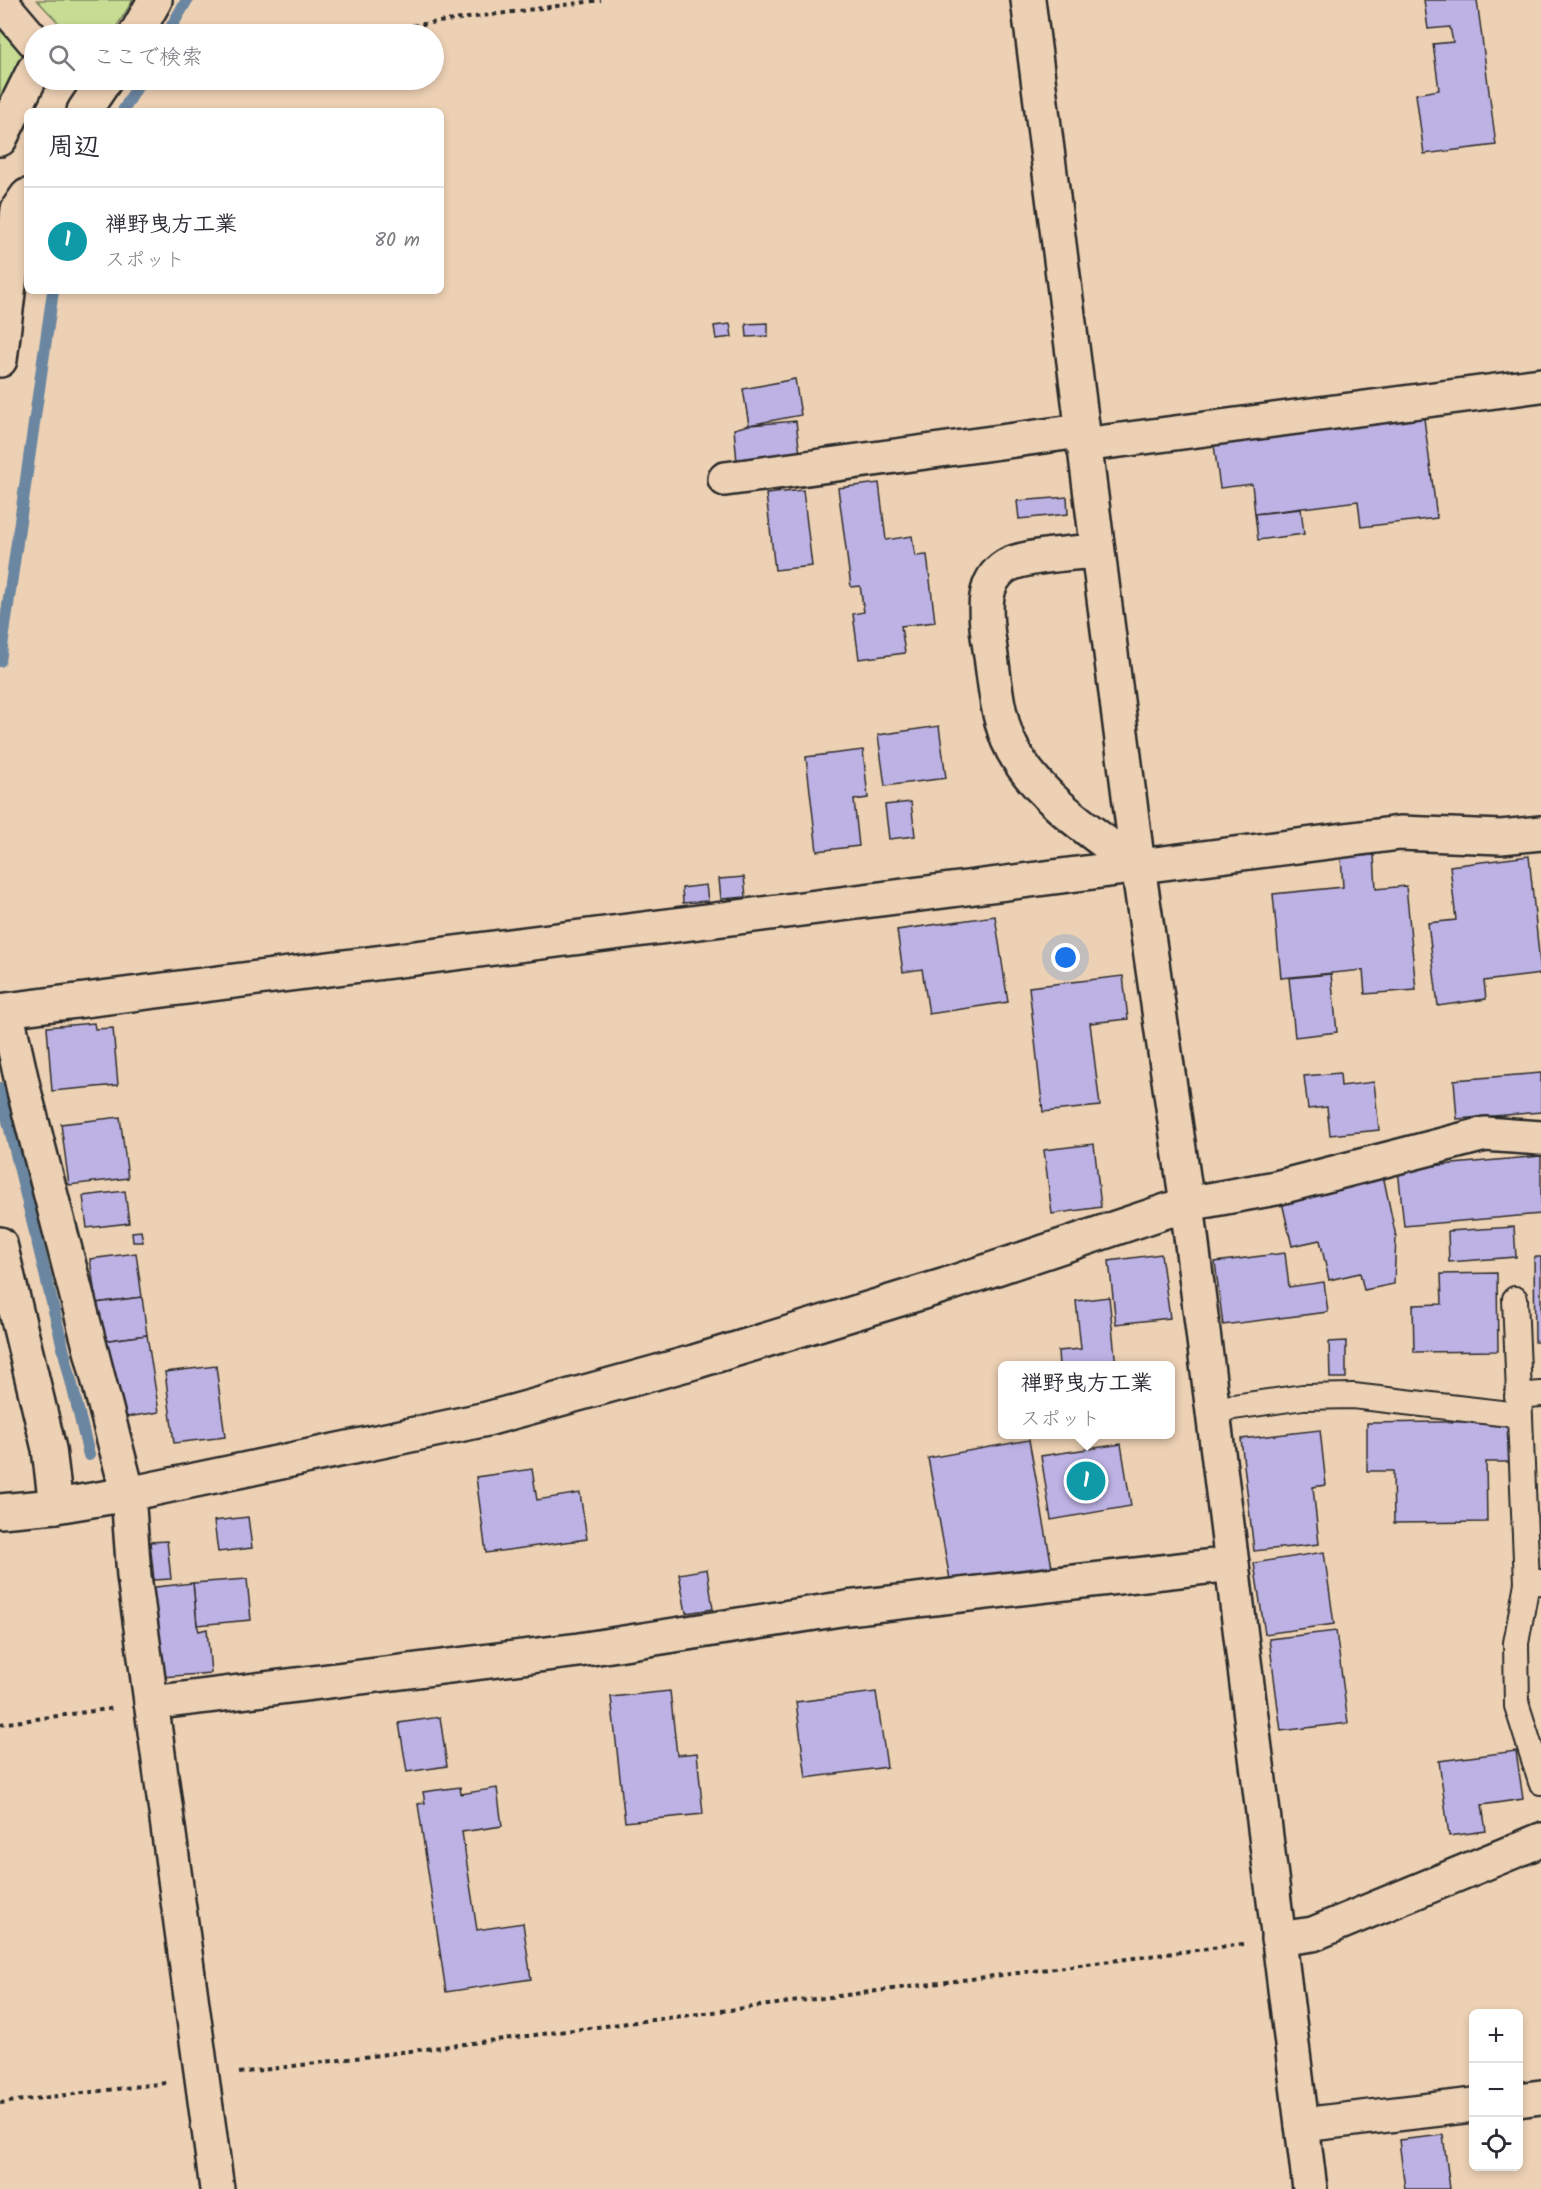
<!DOCTYPE html>
<html lang="ja">
<head>
<meta charset="utf-8">
<style>
	:root { --surface:#fff; --page:#f2f2f3; --text:#2b2b33; --muted:#7c7c81; --line:#e1e1e2; --accent:#b45309 }
	body { margin:0; font-family:Kalam,"Klee One",sans-serif; background:var(--page); color:var(--text) }
	.controls { position:absolute; right:18px; bottom:18px; display:grid; overflow:hidden; border-radius:9px; box-shadow:0 3px 9px #0003 }
	.controls button { width:54px; height:54px; display:grid; place-items:center; padding:0; border:0; border-bottom:2px solid var(--line); background:var(--surface); color:var(--text); font:30px sans-serif }
	.you { position:absolute; left:1066px; top:958px; width:21px; height:21px; margin:-15px; border:4px solid #fff; border-radius:50%; background:#1a73e8; box-shadow:0 0 0 9px #1a73e833 }
	.badge { display:grid; place-items:center; width:39px; height:39px; border-radius:50%; background:var(--accent); color:#fff; font-size:20px; font-weight:700 }
	.pin { position:absolute; translate:-50% -50%; border:3px solid #fff; box-shadow:0 2px 6px #0006 }
	.popup { position:absolute; left:998px; top:1361px; width:177px; height:78px; box-sizing:border-box; display:grid; place-content:center; border-radius:9px; background:var(--surface); filter:drop-shadow(0 2px 4px #0005); font-size:20px; white-space:nowrap; color:var(--muted) }
	.popup b { font-size:22px; color:var(--text) }
	.popup::after { content:''; position:absolute; left:50%; top:100%; margin-left:-12px; border:12px solid transparent; border-top-color:var(--surface) }
	.list { margin:0; padding:0; list-style:none }
	h2 { display:flex; justify-content:space-between; align-items:center; height:78px; margin:0; padding:0 24px; font-size:26px }
	h2 small { font-size:20px; font-weight:400; color:var(--muted) }
	.list li { display:grid; grid-template-columns:39px 1fr auto; gap:18px; align-items:center; box-sizing:border-box; height:108px; padding:0 24px; border-top:2px solid var(--line) }
	.list b { display:block; font-size:22px; white-space:nowrap }
	.list p { margin:0; font-size:20px; white-space:nowrap; color:var(--muted) }
	.list em { font-size:20px; font-style:normal; color:var(--muted) }
	.icon { flex:none; width:33px; height:33px; fill:none; stroke:currentColor; stroke-width:2; stroke-linecap:round; stroke-linejoin:round }
	.map { position:relative; flex:none; width:1541px; height:2189px; overflow:hidden }
	.search { position:absolute; background:var(--surface); box-shadow:0 3px 9px #0003; left:24px; top:24px; width:420px; height:66px; display:flex; align-items:center; gap:15px; box-sizing:border-box; padding:0 21px; border-radius:33px; color:var(--muted); font-size:22px }
	.panel { position:absolute; background:var(--surface); box-shadow:0 3px 9px #0003; left:24px; top:108px; width:420px; height:186px; border-radius:9px }
	.map>svg:first-child { display:block }
	.green { fill:#c6dd93; stroke:#78845f; stroke-width:1.5 }
	.lines { fill:none; stroke-linecap:round; stroke-linejoin:round }
	.stream { stroke:#6a86a0; stroke-width:12 }
	.building { fill:#bdb2e4; stroke:#2b2b2b; stroke-width:1.5 }
	.lane-casing { stroke:#2b2b2b; stroke-width:28 }
	.street-casing { stroke:#2b2b2b; stroke-width:38 }
	.path { stroke:#2b2b2b; stroke-width:4; stroke-dasharray:4.5 4.5; stroke-linecap:butt }
	.lane { stroke:#edd1b4; stroke-width:24 }
	.street { stroke:#edd1b4; stroke-width:33 }
</style>
</head>
<body>
<div class="map">
<svg width="1541" height="2189" viewBox="0 0 1541 2189">
	<rect width="100%" height="100%" fill="#edd1b4"/>
	<filter id="ink" filterUnits="userSpaceOnUse"><feTurbulence type="fractalNoise" baseFrequency=".0167" numOctaves="2"/><feDisplacementMap in="SourceGraphic" scale="12" xChannelSelector="R" yChannelSelector="G"/><feConvolveMatrix kernelMatrix="1 2 1 2 8 2 1 2 1" color-interpolation-filters="sRGB"/></filter>
	<g filter="url(#ink)">
		<!-- green -->
		<g class="green">
			<path d="M37,0h96l-21,34h-43z"/>
			<path d="M0,25l26,34 -26,40z"/>
		</g>
		<g class="lines">
			<!-- stream -->
			<g class="stream">
				<path d="M167,34l20,-34"/>
				<path d="M123,111l18,-31"/>
				<path d="M0,661l53,-370"/>
				<path d="M0,1088l89,367"/>
			</g>
		</g>
		<!-- building -->
		<g class="building">
			<path d="M1424,0h53l19,145 -72,9 -8,-60 23,-4 -6,-46 20,-2 -3,-15 -22,2z"/>
			<path d="M768,323v13l-21,1 -1,-13z"/>
			<path d="M730,324l2,13 -16,2 -2,-13z"/>
			<path d="M795,379l6,36 -52,10 -6,-36z"/>
			<path d="M1423,411l14,107 -76,9 -3,-26 -103,13 -3,-30 -32,4 -7,-50z"/>
			<path d="M796,421l4,34 -63,7 -3,-33 15,-4z"/>
			<path d="M879,483l7,57 26,-4 3,20 12,-1 8,67 -34,4 4,27 -46,6 -6,-45 11,-2 -4,-26 -9,1 -13,-99z"/>
			<path d="M803,490l9,76 -37,4 -9,-76z"/>
			<path d="M1067,497l1,17 -49,5 -2,-18z"/>
			<path d="M1301,509l3,25 -46,6 -3,-26z"/>
			<path d="M939,726l7,52 -61,8 -7,-51z"/>
			<path d="M863,750l5,48 -14,2 5,46 -42,5 -11,-94z"/>
			<path d="M911,802l4,34 -26,3 -4,-34z"/>
			<path d="M1374,855l2,34 30,-3 10,104 -51,4 -2,-24 -82,8 -8,-84 70,-7 -2,-30z"/>
			<path d="M1529,856l12,118 -57,7 2,18 -48,7 -10,-83 28,-3 -6,-54z"/>
			<path d="M744,877l2,20 -25,2 -2,-20z"/>
			<path d="M706,885l2,16 -25,2 -1,-15z"/>
			<path d="M995,916l13,86 -79,12 -7,-45 -19,3 -6,-42z"/>
			<path d="M1331,974l6,58 -42,5 -6,-59z"/>
			<path d="M1123,976l5,43 -38,4 10,83 -57,6 -14,-125z"/>
			<path d="M94,1023l1,6 18,-1 5,57 -66,6 -5,-64z"/>
			<path d="M1340,1073l1,13 33,-4 5,48 -49,5 -3,-28 -19,2 -4,-33z"/>
			<path d="M1541,1073v39l-84,7 -3,-39z"/>
			<path d="M120,1117l8,61 -59,7 -8,-61z"/>
			<path d="M1094,1144l7,63 -49,7 -8,-64z"/>
			<path d="M1541,1156v58l-137,12 -6,-57z"/>
			<path d="M1383,1175l13,62 -2,47 -30,6 -4,-17 -31,7 -9,-40 -28,6 -11,-48z"/>
			<path d="M125,1191l4,32 -42,5 -4,-32z"/>
			<path d="M1514,1227l2,30 -67,5 -1,-31z"/>
			<path d="M141,1231l2,11h-10l-1,-10z"/>
			<path d="M136,1253l6,44 -46,6 -6,-44z"/>
			<path d="M1285,1253l4,34 35,-5 4,30 -105,13 -8,-63z"/>
			<path d="M1161,1254l9,64 -54,6 -7,-63z"/>
			<path d="M1534,1257h7v85h-6z"/>
			<path d="M1497,1273l1,78 -84,1 -1,-47 29,-1 -1,-30z"/>
			<path d="M142,1297l5,38 -45,6 -6,-38z"/>
			<path d="M1109,1297l7,69h-57l-1,-15 23,-2 -5,-48z"/>
			<path d="M147,1335l12,77 -45,7 -12,-78z"/>
			<path d="M1346,1341v37h-16l-1,-36z"/>
			<path d="M216,1366l9,71 -51,6 -9,-71z"/>
			<path d="M1510,1421v41h-24l1,60 -93,1 -1,-52h-26v-48z"/>
			<path d="M1320,1430l6,55 -13,2 6,57 -65,7 -13,-112z"/>
			<path d="M1029,1440l23,127 -101,18 -23,-127z"/>
			<path d="M1121,1444l10,62 -80,14 -10,-64z"/>
			<path d="M532,1469l5,31 43,-7 7,46 -101,14 -10,-76z"/>
			<path d="M248,1517l4,31 -34,4 -4,-31z"/>
			<path d="M167,1541l4,38 -17,1 -4,-38z"/>
			<path d="M1324,1552l10,72 -69,10 -11,-71z"/>
			<path d="M707,1569l6,40 -27,4 -7,-39z"/>
			<path d="M247,1579l4,41 -54,5 -4,-42z"/>
			<path d="M193,1583l4,42 2,6 8,-2 4,44 -49,4 -16,-89z"/>
			<path d="M1336,1631l12,92 -67,8 -12,-92z"/>
			<path d="M670,1691l7,64 20,-2 6,61 -78,8 -14,-125z"/>
			<path d="M876,1692l11,75 -81,11 -10,-76z"/>
			<path d="M440,1717l7,49 -40,6 -8,-49z"/>
			<path d="M1516,1751l7,48 -41,6 4,26 -37,5 -10,-75z"/>
			<path d="M460,1787l1,7 36,-6 5,38 -40,6 15,98 46,-7 8,56 -85,13 -28,-188 7,-1 -2,-11z"/>
			<path d="M1443,2135l7,54h-45l-6,-49z"/>
		</g>
		<g class="lines">
			<defs>
				<g id="lane">
					<path d="M1515,1299l12,284"/>
					<path d="M1517,1396l24,-2"/>
					<path d="M1213,1410l90,-13 50,-1 165,19"/>
					<path d="M1541,1582l-14,1 -11,60 1,63 24,76"/>
				</g>
				<g id="street">
					<path d="M1028,0l110,866 49,338 123,985"/>
					<path d="M5,7l29,34"/>
					<path d="M136,34l19,-34"/>
					<path d="M84,111l21,-31"/>
					<path d="M0,139l34,-69"/>
					<path d="M0,360l18,-151 9,-13"/>
					<path d="M1083,445l458,-60"/>
					<path d="M725,479l356,-48"/>
					<path d="M1096,551c-20,2 -74,5 -90,15 -24,15 -21,45 -18,70 6,34 7,72 20,104 22,52 85,94 130,126"/>
					<path d="M0,1244l49,205 7,57"/>
					<path d="M0,1511l56,-5 72,-12 359,-75 207,-57 252,-77 241,-81 89,-16 209,-54 56,4"/>
					<path d="M151,1703l428,-53 268,-42 385,-44"/>
					<path d="M1278,1939l35,-5 228,-94"/>
					<path d="M1518,2100l23,-3"/>
					<path d="M1302,2125l172,-20"/>
					<path d="M217,2189l-83,-613 -6,-82 -104,-403 -18,-81 1394,-177 101,4 40,-4"/>
				</g>
			</defs>
			<!-- lane casing -->
			<use href="#lane" class="lane-casing"/>
			<!-- street casing -->
			<use href="#street" class="street-casing"/>
			<!-- path -->
			<g class="path">
				<path d="M350,34l251,-34"/>
				<path d="M0,1724l115,-16"/>
				<path d="M239,2073l1004,-129"/>
				<path d="M0,2103l166,-20"/>
			</g>
			<!-- lane -->
			<use href="#lane" class="lane"/>
			<!-- street -->
			<use href="#street" class="street"/>
		</g>
	</g>
</svg>
<div class="controls">
<button>+</button>
<button>−</button>
<button><svg class="icon" aria-label="locate" viewBox="0 0 24 24"><circle cx="12" cy="12" r="6"/><path d="M12 2v4M12 18v4M2 12h4M18 12h4"/></svg></button>
</div>
<div class="you"></div>
<div class="pin badge" style="left:1086px;top:1481px;background:#0f9aa8">1</div>
<div class="popup"><b>禅野曳方工業</b>スポット</div>
<div class="search"><svg class="icon" aria-label="search" viewBox="0 0 24 24"><circle cx="10" cy="10" r="6"/><path d="M15 15l6 6"/></svg>ここで検索</div>
<section class="panel">
<h2>周辺<small></small></h2>
<ul class="list">
<li><span class="badge" style="background:#0f9aa8">1</span><div><b>禅野曳方工業</b><p>スポット</p></div><em>80 m</em></li>
</ul>
</section>
</div>
</body>
</html>
